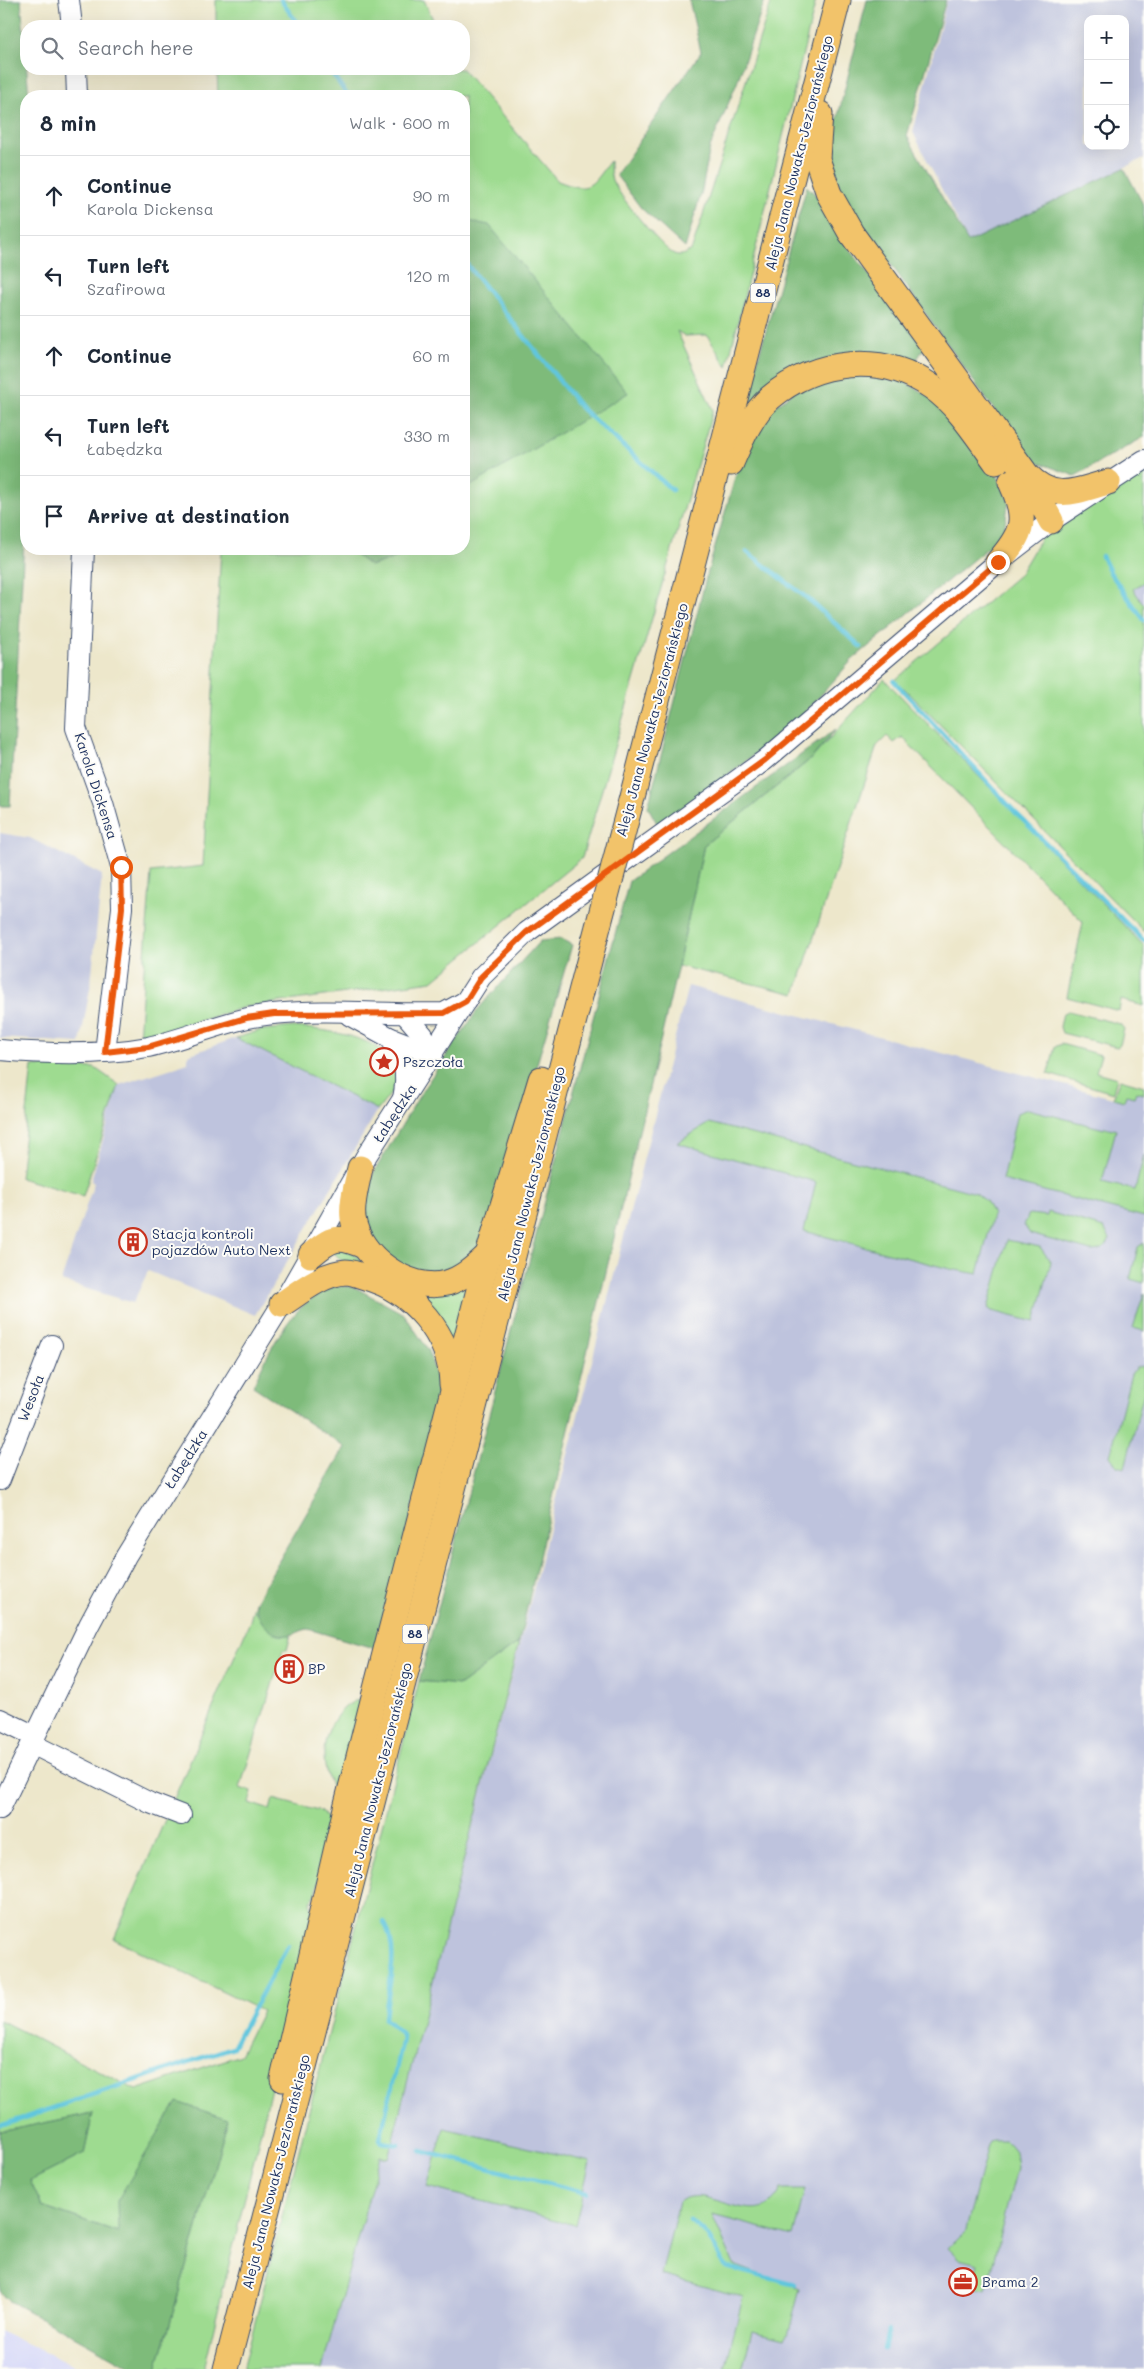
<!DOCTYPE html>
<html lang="en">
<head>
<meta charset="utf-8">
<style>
	:root { --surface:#fff; --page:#f2f2f3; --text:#1f2937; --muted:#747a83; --line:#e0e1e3 }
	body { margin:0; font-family:Mali,sans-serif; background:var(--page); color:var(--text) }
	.controls { position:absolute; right:15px; top:15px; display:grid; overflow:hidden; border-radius:10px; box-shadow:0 5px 20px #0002 }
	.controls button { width:45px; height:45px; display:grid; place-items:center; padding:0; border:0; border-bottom:1px solid var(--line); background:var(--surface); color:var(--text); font:25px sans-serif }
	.stop { position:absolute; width:15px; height:15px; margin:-11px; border:4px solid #ea580c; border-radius:50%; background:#fff }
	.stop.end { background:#ea580c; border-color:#fff; box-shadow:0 1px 5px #0008 }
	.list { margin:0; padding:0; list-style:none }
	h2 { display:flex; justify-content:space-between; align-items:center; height:65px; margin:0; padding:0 20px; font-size:21px }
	h2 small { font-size:16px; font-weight:400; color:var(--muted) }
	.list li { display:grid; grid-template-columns:32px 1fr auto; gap:15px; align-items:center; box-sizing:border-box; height:80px; padding:0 20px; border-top:1px solid var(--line) }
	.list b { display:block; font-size:19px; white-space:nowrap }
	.list p { margin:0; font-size:16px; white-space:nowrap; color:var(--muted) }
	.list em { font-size:16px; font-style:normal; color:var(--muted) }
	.icon { flex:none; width:28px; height:28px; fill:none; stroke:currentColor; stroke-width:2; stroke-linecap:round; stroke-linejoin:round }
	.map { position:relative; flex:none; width:1144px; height:2369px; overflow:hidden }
	.search { position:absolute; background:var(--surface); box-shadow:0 5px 20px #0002; left:20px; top:20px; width:450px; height:55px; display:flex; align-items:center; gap:12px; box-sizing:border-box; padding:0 18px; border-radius:20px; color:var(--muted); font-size:19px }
	.panel { position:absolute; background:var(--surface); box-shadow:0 5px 20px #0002; left:20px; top:90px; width:450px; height:465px; border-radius:20px }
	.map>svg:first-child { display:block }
	.built { fill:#d6d8f8 }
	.industrial { fill:#bec3dd; fill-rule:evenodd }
	.green { fill:#9edb90; stroke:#5c8577 }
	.forest { fill:#7ebb7a; stroke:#4c756c }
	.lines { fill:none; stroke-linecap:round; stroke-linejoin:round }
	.stream { stroke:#60c6de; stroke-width:4.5 }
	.minor-casing { stroke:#3a4b6e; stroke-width:22 }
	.major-casing { stroke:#3a4b6e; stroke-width:27 }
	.minor { stroke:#fff; stroke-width:20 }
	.major { stroke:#f2c36a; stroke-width:25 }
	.major-bridge-casing { stroke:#3a4b6e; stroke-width:27; stroke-linecap:butt }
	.major-bridge { stroke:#f2c36a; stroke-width:25 }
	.route { stroke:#ea580c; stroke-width:6 }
	.labels { text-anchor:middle; stroke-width:4; stroke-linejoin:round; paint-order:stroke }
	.shield { fill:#fdfcf7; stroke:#5f6c8c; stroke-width:1 }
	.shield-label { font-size:12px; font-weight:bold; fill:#1b2f5e }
	.street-label { font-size:14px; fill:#1b2f5e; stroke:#fdfcf7 }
	.poi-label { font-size:14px; fill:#1b2f5e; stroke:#fdfcf7; text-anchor:start }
</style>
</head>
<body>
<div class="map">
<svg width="1144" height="2369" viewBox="0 0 1144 2369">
	<rect width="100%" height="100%" fill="#fdfcf7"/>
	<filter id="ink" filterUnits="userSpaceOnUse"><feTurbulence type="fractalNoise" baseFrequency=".02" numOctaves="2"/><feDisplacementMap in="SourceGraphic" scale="10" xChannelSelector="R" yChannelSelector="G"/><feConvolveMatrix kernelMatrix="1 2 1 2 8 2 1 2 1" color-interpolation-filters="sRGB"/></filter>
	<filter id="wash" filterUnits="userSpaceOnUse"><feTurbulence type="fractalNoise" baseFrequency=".0096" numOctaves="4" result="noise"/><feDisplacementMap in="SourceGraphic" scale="20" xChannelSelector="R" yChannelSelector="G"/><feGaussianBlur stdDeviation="1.12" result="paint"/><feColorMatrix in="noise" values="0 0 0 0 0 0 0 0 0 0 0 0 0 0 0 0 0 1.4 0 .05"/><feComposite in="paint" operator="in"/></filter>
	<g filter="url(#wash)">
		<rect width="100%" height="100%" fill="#ede7cb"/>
		<!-- built -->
		<path class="built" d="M0,2331l80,38h-80z"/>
		<!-- industrial -->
		<g class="industrial">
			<path d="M947,0h197v158l-176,84 -55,-110zM1088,19h37v127h-37z"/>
			<path d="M1144,582v23l-11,-16z"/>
			<path d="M0,833l30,5 72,37 -11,108 -11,60 -80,-5z"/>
			<path d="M688,986l436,115 2,-6 10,-3 8,2v1275h-822l58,-213 8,1z"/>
			<path d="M236,1038l142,72 -123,205 -107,-44 -15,32 -72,-22 33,-98 -3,-2 28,-96 69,-22v-8z"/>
		</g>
		<!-- green -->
		<g class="green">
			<path d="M216,0h208l12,26h-220z"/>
			<path d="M772,0h44l-89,367 -20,-32 -22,1 -8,-5 36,79 -131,448 -150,123 -187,26 -106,32 12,-167 52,-6 18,-317h243v-453h-246l-1,-27h245l96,112c33,13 32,5 52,-20 0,7 0,13 2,19 5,13 50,69 62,74 7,3 13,-1 18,-5z"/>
			<path d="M1144,460v122l-11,7 11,16v327l-240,-244h-4l-6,-7 125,-106 32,-54z"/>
			<path d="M884,679l260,267v60l-23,-6 -2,11 -52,-14 16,-75 -181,-185 -8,6 -7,-7 -10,10 -82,248 -117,-28 26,-121 108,-87z"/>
			<path d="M1068,1011l52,13 4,5 -4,16 -3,2 -55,-14 -2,-6 3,-14z"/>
			<path d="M293,1027c29,2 105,11 104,50 0,12 -12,23 -19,33l-142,-72 26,-8z"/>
			<path d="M1061,1044l40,11 -5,17 21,6 -4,15 -65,-19 7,-27z"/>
			<path d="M32,1066l63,2 24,17 -36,111 -63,-18z"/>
			<path d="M1120,1079l24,7v8l-8,-2 -2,5 -8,-2 -2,6 -11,-3z"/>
			<path d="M1028,1109l76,20 1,-2 11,3 -14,52 33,8 9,-35v62l-142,-37 15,-67z"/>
			<path d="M709,1123l267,70 11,9 6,13 -15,59 -28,-5 -146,-38 12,-49 -139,-39z"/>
			<path d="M1048,1212l56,16 6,11c-4,9 -9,12 -19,12l-61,-17 -6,-9 5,-11 18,2z"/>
			<path d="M1007,1240l33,7 11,15 -16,60 -43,-11 -4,-3z"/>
			<path d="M1144,1243v40l-14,-4 8,-32z"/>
			<path d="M339,1245l36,22 101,10 -21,81 -18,-36 -96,-62 -6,-6 -1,-6z"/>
			<path d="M1144,1293v38l-11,-3z"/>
			<path d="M1142,1366l2,1v25l-19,76 -8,-2 -7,-10 21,-82 5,-6z"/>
			<path d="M255,1602l1,11 22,22 13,-1 -4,16h-4l-43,138 12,4 -3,11 21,7 3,-11 49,13 9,13 -15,69 -6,8 3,10 -109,457h-47l71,-250 -110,113 -76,-26 -12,-25 54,-27 9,-41 -93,19v-112l136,70 104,-35 22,-44 -148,-72 136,-318z"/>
			<path d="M519,1642l-131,516 -8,-2 -58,213h-79l176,-688 41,4z"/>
			<path d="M369,1694l-28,107c-22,-27 -24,-66 2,-92 6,-6 18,-11 26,-15z"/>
			<path d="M444,2128l146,34 -15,63 -148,-38z"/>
			<path d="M992,2140h14l9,11 2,17 -31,122 -14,-3 6,-23 -19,-5 -11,-11 18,-18 22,-85z"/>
			<path d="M781,2189h24l-12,47 -81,-21 22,50 66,24 -12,46 -3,4 -33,-8 -10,38h-17l18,-72 -82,-22 18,-73c3,-2 7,-5 11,-5 28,-5 72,34 91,-8z"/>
		</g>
		<!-- forest -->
		<g class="forest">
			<path d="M0,0h21l8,96h-3v407l-16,303h-10z"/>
			<path d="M689,0h76l-28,83 -27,64 -8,43 -17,58 -44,-40 -25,-33 85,-123z"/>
			<path d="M867,0h79l-39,136 61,106 156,-74 20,38v231l-69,39 -46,-17 -188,-265 -12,-42z"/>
			<path d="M807,186l8,8 22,38 87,116 -13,21 -32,-10 -133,49 -1,-3z"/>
			<path d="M464,220l25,5 139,168 -164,97z"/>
			<path d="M841,374l61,6 33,20 61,73 13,28 -6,34 -151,125 -54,61 -139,106 -11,-20 58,-229 35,-121 23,-42 32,-25z"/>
			<path d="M347,549h70l-12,6 -35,11z"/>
			<path d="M836,729l-24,29 -108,87 -26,121 -159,676 -59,43 -41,-4 210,-800z"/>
			<path d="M561,939l11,6 -86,292 -9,17 -23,12 -24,8 -23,-5 -23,-14 -18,-27 -6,-23 11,-28 53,-89 55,-80 61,-67z"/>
			<path d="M335,1286l19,1 50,27 25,37 9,34 1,23 -62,241 -69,-20c-6,1 -9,3 -14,5 -22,7 -38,-14 -39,-32l90,-155 -92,-61c13,-29 33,-71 61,-89 6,-4 14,-7 21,-11z"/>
			<path d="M177,2102l51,17 -71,250h-23l-126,-69 -8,-9v-159l93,-19 -9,41 -54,27 12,25 76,26 -1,-31z"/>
		</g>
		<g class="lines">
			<!-- stream -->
			<g class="stream">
				<path d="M281,0l18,26"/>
				<path d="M329,69l19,27"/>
				<path d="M464,261l117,147 91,82"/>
				<path d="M747,552l60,46 54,49"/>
				<path d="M1102,556l9,18 33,46"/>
				<path d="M894,681l121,131 129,129"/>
				<path d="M384,1922c17,29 3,66 1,97l16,14 2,6 -23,100 2,3 17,3"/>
				<path d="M0,2126l233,-79 55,-102"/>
				<path d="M421,2151l166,42"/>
				<path d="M689,2220c24,16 22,25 37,47l69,18"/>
				<path d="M884,2349l4,-18"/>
			</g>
		</g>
	</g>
	<g filter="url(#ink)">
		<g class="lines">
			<defs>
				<g id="minor">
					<path d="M69,0l3,26"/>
					<path d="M76,69l1,27"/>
					<path d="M84,549l-8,179 27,75 18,64 1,41 -17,144"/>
					<path d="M405,1014l18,21 10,19"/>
					<path d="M349,1015l40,22 44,17"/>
					<path d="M389,1037c16,20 19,36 14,62"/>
					<path d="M0,1050c48,4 100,6 148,-3 42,-9 82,-29 125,-33 57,-6 115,1 171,-1l22,-12"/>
					<path d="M0,1480l52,-135"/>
					<path d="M0,1719l35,17"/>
					<path d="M32,1744l118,59 31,12"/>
					<path d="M0,1809l89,-184 37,-69 156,-252 83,-146 116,-181 46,-45 238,-172 233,-198 53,-41 93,-61"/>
				</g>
				<g id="major">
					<path d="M820,114l-3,45 12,35 22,39 173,238 27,50"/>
					<path d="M731,463c10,-23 20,-48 39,-65 46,-39 112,-46 162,-11 26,18 45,49 64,75"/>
					<path d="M1027,475c28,28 48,16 81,7"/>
					<path d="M998,562c26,-30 30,-43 13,-80"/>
					<path d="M630,805l208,-805"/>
					<path d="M360,1168c-3,16 -9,34 -7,50 5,39 56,75 94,65 17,-5 29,-17 41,-28"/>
					<path d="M311,1255c21,-18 27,-20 53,-9"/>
					<path d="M282,1304c18,-12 41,-31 64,-32 6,0 13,3 19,5 47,13 86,58 87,107"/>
					<path d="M283,2079l64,-275 31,-123 110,-426 53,-176"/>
					<path d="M226,2369l368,-1427"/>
				</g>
			</defs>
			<!-- minor casing -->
			<use href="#minor" class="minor-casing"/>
			<!-- major casing -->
			<use href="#major" class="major-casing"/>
			<!-- minor -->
			<use href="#minor" class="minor"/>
			<!-- major -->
			<use href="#major" class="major"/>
			<defs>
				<path id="major-bridge" d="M594,942l36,-137"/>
			</defs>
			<!-- major-bridge casing -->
			<use href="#major-bridge" class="major-bridge-casing"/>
			<!-- major-bridge -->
			<use href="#major-bridge" class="major-bridge"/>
		</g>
	</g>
	<g class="lines" filter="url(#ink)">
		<!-- route -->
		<path class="route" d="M121,867l1,41 -17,144 43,-5 98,-29 28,-4 170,-1 22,-12 15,-24 46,-45 238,-172 233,-198"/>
	</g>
	<!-- icons -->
	<defs>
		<symbol id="sight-ring" viewBox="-11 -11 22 22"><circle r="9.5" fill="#fdfcf7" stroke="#c8321e" stroke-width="1.5"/><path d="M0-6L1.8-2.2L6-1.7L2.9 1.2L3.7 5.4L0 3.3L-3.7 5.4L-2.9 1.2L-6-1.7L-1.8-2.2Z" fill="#c8321e"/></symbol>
		<symbol id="building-ring" viewBox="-11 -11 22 22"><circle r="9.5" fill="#fdfcf7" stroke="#c8321e" stroke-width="1.5"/><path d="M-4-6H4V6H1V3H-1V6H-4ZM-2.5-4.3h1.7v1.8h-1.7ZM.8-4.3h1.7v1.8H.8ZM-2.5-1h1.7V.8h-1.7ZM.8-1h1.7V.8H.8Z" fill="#c8321e"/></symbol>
		<symbol id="office-ring" viewBox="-11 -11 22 22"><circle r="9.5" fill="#fdfcf7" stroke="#c8321e" stroke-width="1.5"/><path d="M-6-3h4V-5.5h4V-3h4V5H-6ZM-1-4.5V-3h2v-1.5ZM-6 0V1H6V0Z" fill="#c8321e"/></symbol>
	</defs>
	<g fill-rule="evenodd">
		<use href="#sight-ring" x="368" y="1046" width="32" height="32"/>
		<use href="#building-ring" x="117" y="1226" width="32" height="32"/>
		<use href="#building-ring" x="273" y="1653" width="32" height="32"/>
		<use href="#office-ring" x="947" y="2266" width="32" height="32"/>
	</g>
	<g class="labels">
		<!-- shield labels -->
		<g class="shield">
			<rect x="750.5" y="283.5" width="25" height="19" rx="4"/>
			<rect x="402.5" y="1624.5" width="25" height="19" rx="4"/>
		</g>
		<g class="shield-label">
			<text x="763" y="297">88</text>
			<text x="415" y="1638">88</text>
		</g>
		<!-- street labels -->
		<g class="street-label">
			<text transform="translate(799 153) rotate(-76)" y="5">Aleja Jana Nowaka-Jeziorańskiego</text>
			<text transform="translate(652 720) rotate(-75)" y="5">Aleja Jana Nowaka-Jeziorańskiego</text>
			<text transform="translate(96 786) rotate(72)" y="5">Karola Dickensa</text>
			<text transform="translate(395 1113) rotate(-57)" y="5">Łabędzka</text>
			<text transform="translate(531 1184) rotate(-76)" y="5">Aleja Jana Nowaka-Jeziorańskiego</text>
			<text transform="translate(31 1398) rotate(-69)" y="5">Wesoła</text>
			<text transform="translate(186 1459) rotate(-58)" y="5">Łabędzka</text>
			<text transform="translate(378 1780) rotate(-76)" y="5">Aleja Jana Nowaka-Jeziorańskiego</text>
			<text transform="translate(276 2172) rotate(-76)" y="5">Aleja Jana Nowaka-Jeziorańskiego</text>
		</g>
		<!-- poi labels -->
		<g class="poi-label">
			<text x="403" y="1067">Pszczoła</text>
			<text x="152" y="1239">Stacja kontroli<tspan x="152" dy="16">pojazdów Auto Next</tspan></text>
			<text x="308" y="1674">BP</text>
			<text x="982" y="2287">Brama 2</text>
		</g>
	</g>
</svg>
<div class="controls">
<button>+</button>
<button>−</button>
<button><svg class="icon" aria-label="locate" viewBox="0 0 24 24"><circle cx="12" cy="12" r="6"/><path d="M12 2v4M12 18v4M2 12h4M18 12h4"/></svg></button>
</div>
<div class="stop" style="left:121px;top:867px"></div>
<div class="stop end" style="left:998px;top:562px"></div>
<div class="search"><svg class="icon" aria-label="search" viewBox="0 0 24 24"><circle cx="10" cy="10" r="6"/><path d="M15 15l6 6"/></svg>Search here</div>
<section class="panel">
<h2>8 min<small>Walk · 600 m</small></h2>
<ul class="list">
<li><svg class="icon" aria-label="ahead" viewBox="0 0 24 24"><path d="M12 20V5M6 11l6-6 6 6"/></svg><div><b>Continue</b><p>Karola Dickensa</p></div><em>90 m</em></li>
<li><svg class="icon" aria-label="left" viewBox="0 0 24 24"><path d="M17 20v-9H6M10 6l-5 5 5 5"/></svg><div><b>Turn left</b><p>Szafirowa</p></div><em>120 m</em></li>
<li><svg class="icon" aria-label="ahead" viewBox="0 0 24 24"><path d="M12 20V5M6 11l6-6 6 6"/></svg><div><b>Continue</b></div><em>60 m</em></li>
<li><svg class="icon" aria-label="left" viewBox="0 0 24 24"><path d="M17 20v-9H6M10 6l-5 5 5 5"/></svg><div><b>Turn left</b><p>Łabędzka</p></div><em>330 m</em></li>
<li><svg class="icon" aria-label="arrive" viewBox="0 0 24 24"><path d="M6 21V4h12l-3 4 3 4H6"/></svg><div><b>Arrive at destination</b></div></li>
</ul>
</section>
</div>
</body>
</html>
